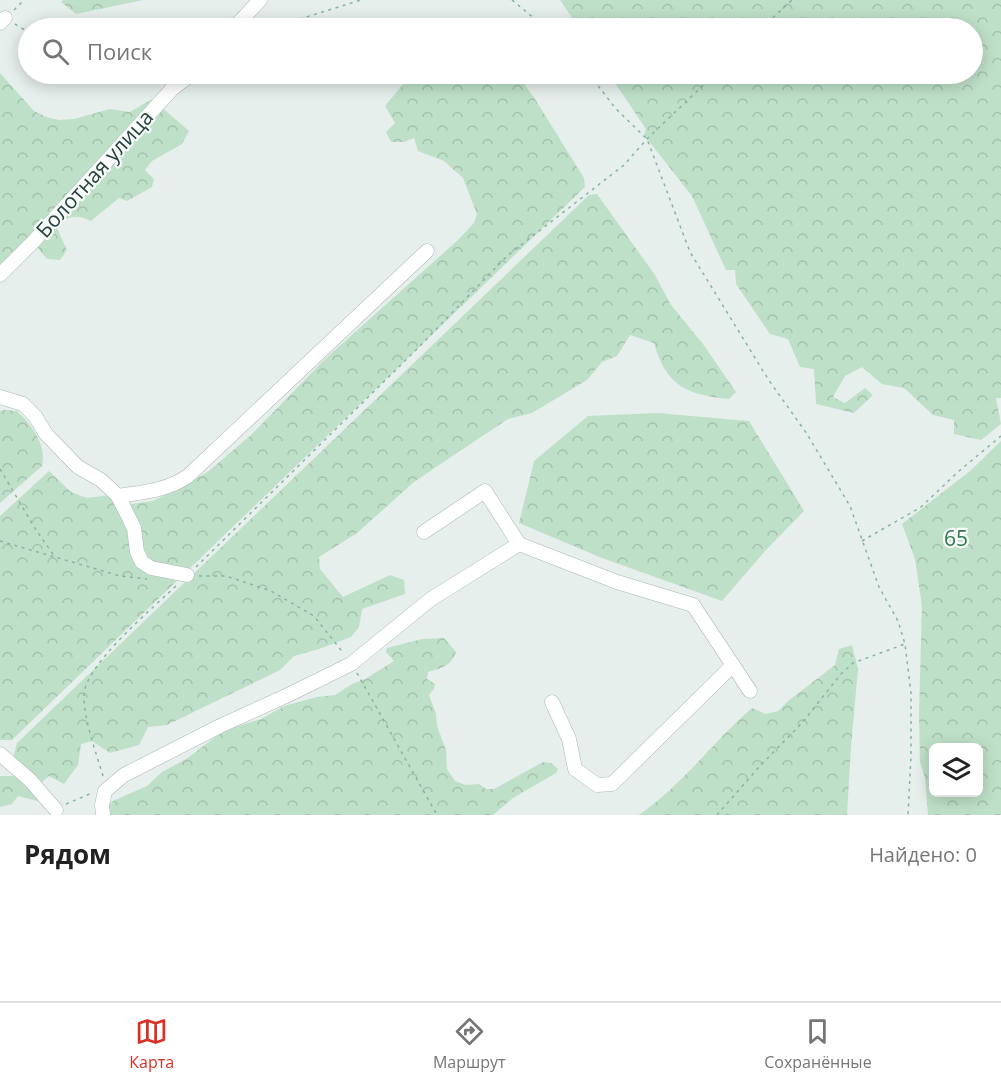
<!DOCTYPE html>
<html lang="ru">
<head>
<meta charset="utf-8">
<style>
	:root { --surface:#fff; --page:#f6f6f6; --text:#222; --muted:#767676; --line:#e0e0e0; --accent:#d93025 }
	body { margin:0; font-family:"Open Sans",sans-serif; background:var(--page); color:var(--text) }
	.controls { position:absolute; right:18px; bottom:18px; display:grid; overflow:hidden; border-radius:9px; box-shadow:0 3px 15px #0003 }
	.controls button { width:54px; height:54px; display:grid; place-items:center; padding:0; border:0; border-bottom:2px solid var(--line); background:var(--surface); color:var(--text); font:30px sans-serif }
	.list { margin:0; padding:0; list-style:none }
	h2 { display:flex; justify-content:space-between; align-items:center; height:78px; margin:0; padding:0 24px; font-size:26px }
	h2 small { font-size:20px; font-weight:400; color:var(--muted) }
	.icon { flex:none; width:33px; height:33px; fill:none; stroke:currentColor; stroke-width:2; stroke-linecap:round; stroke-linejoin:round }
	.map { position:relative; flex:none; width:1001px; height:815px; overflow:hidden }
	.search { position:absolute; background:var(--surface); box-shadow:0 3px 15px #0003; left:18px; right:18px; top:18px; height:66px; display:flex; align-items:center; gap:15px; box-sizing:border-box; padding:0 21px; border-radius:33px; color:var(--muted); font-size:22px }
	.sheet { height:186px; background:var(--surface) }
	nav { display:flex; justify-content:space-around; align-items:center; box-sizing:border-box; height:84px; border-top:2px solid var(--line); background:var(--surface); font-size:16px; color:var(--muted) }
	nav a { display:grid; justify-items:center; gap:3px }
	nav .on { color:var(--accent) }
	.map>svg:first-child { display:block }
	.forest { fill:url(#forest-crowns); fill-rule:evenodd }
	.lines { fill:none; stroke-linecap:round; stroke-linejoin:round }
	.minor-casing { stroke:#a8b8b2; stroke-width:15 }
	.path { stroke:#86b3a5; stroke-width:1.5; stroke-dasharray:3 4.5; stroke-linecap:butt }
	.minor { stroke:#fff; stroke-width:14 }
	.labels { text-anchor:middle; stroke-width:4.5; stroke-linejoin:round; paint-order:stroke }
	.street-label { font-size:21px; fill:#24423a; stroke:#f7fbf9 }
	.park-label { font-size:21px; fill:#2d7a4b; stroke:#f7fbf9 }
</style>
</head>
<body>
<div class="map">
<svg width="1001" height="815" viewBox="0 0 1001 815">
	<defs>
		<pattern id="forest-crowns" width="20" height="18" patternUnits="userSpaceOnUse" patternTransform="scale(1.5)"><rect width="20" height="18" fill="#bfe0c8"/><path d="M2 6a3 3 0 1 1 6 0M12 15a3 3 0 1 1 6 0" fill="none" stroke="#a4c1ad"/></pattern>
	</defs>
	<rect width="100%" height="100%" fill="#e6efeb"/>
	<!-- forest -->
	<g class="forest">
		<path d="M63,0h80l-67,14 -15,-12z"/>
		<path d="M560,0h441v398h-5l5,26 -20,16 -27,-6v-14l-21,-5 -29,-27 -22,-4 -20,-17 -17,9 -12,21 12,6 20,-15 8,7 -19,18 -38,-9 -2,-35 -14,-2 -12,-28 -18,-5 -34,-50 -1,-14h-9l-34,-74 -48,-61 2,-6 -37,-55h363v-46h-393z"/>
		<path d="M0,73l34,38 12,6 13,3 15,-1 36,-10 20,3 22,-13 37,32 -7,13 -30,17 -7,9 9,9 -2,8 -25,14 -8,-3 -28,23c-15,-7 -21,-5 -35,5l11,24 -7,10 -13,-1 -11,-13 -24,6 -12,14z"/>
		<path d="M416,74h101l18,25 49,79 1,9 -573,553h-12v-224l49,-45 22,21 16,6 23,-3 22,9 21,-3 32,-16 24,-14 43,-37 73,-75 133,-119 16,-17 3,-9 -14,-36 -19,-17 -26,-10 -4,-13 -10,4h-13l-5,-10 9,-9 -10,-17 24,-29z"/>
		<path d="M597,194l58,81 16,30 32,39 33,48 -7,7c-42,-4 -63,-13 -75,-56l-24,-8 -13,21 -15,6 -15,18 -55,33 -24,6 -42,28 -52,35 -57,51 -38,24 1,12 23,28 47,-22 14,5 1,14 -43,15 -3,18 -8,10 -32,12 -25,7 -14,14 -113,55 -19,2 -9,18 -29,8 -18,-12 -11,3 -3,21 -14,19 -15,-8 -7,6 -1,20 -23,-6 -6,8 -12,3v-31h16l-2,-21 3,-12 572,-548z"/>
		<path d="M3,410l14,1c15,14 30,35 25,55l-42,37v-92z"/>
		<path d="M657,413l92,8 55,90 -39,40 -43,50 -120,-43 -83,-35 15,-62 54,-45z"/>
		<path d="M1001,441v374h-73l-3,-37 -5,-16 -1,-48 3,-108 -7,-47 -13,-35 68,-53zM934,748h44v44h-44z"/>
		<path d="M444,638l12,14c-5,14 -14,16 -28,20l-1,7 8,5 -1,5 -5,6 7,19 1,12 9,24 1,19 8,12 11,4 13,-1 7,5h8l49,-27 8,1 7,6 -2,4 -43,25 -20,17h-395l3,-5 12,-9 34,-15 15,-14 24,-13 39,-29 36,-11 23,-13 33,-9 18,-2 17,-11 13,-5 29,-18 -8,-9 1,-4 35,-9z"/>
		<path d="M852,645l6,24 -7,78 -4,68h-208c43,-30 73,-72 113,-107l14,6 12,-3 10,-10 47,-36 4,-16z"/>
	</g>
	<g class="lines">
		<defs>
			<g id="minor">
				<path d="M0,23l5,-5"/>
				<path d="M234,28l26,-28"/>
				<path d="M0,275l34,-34 138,-152 20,-15"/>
				<path d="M0,397l23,7 12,12 11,18 32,33 23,13 17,16 16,32 3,24 5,10 9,6 36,7"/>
				<path d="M118,496c25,-4 48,-5 70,-20l239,-225"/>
				<path d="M424,532l61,-41 34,53 98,38 76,23 57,86"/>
				<path d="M552,702l17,37 6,30 22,16 15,-1 121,-119"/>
				<path d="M0,754l30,26 26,30"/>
				<path d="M103,815l-1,-10 3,-14 19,-16 96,-49 66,-30 65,-32 80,-65 88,-55"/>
			</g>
		</defs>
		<!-- minor casing -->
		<use href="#minor" class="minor-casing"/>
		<!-- path -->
		<g class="path">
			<path d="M512,0l34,28"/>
			<path d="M14,10l10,-10"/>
			<path d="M15,24l13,8"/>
			<path d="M271,28l90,-28"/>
			<path d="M762,28l30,-28"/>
			<path d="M589,74l27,35 31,30 43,113 78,127 39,55 43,72 29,81 19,34 7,23 6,49v63l-3,59"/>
			<path d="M0,469l36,61 19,27"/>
			<path d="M0,541l120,35 27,3"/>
			<path d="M862,541l59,-34 38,-36 42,-35"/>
			<path d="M196,567l223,-220 88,-91 117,-91 23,-26 68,-65"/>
			<path d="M199,576h27l45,15 43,25 30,38"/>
			<path d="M357,673l80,142"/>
			<path d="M103,776c-7,-24 -20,-58 -19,-82 2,-30 71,-88 93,-109"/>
			<path d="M66,804l26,-11"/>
			<path d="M717,815l42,-48 43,-44 39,-49 12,-11 52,-19"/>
		</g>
		<!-- minor -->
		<use href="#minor" class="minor"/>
	</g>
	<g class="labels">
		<!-- street labels -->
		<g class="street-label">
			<text transform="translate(95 174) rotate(-48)" y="7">Болотная улица</text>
		</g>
		<!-- park labels -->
		<g class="park-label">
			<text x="956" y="546">65</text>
		</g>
	</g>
</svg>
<div class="controls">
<button><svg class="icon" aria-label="layers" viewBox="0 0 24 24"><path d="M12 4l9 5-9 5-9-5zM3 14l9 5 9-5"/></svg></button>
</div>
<div class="search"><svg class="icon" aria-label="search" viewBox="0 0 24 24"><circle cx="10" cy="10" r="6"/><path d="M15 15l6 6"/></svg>Поиск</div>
</div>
<section class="sheet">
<h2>Рядом<small>Найдено: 0</small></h2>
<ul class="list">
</ul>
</section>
<nav>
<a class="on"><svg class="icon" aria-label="map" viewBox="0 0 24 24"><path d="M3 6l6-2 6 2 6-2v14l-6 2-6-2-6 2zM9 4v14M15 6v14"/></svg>Карта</a>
<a><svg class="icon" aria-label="directions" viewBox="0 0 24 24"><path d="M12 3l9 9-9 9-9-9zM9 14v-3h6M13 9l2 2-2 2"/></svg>Маршрут</a>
<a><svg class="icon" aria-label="saved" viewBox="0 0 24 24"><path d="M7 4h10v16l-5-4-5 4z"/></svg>Сохранённые</a>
</nav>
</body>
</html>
